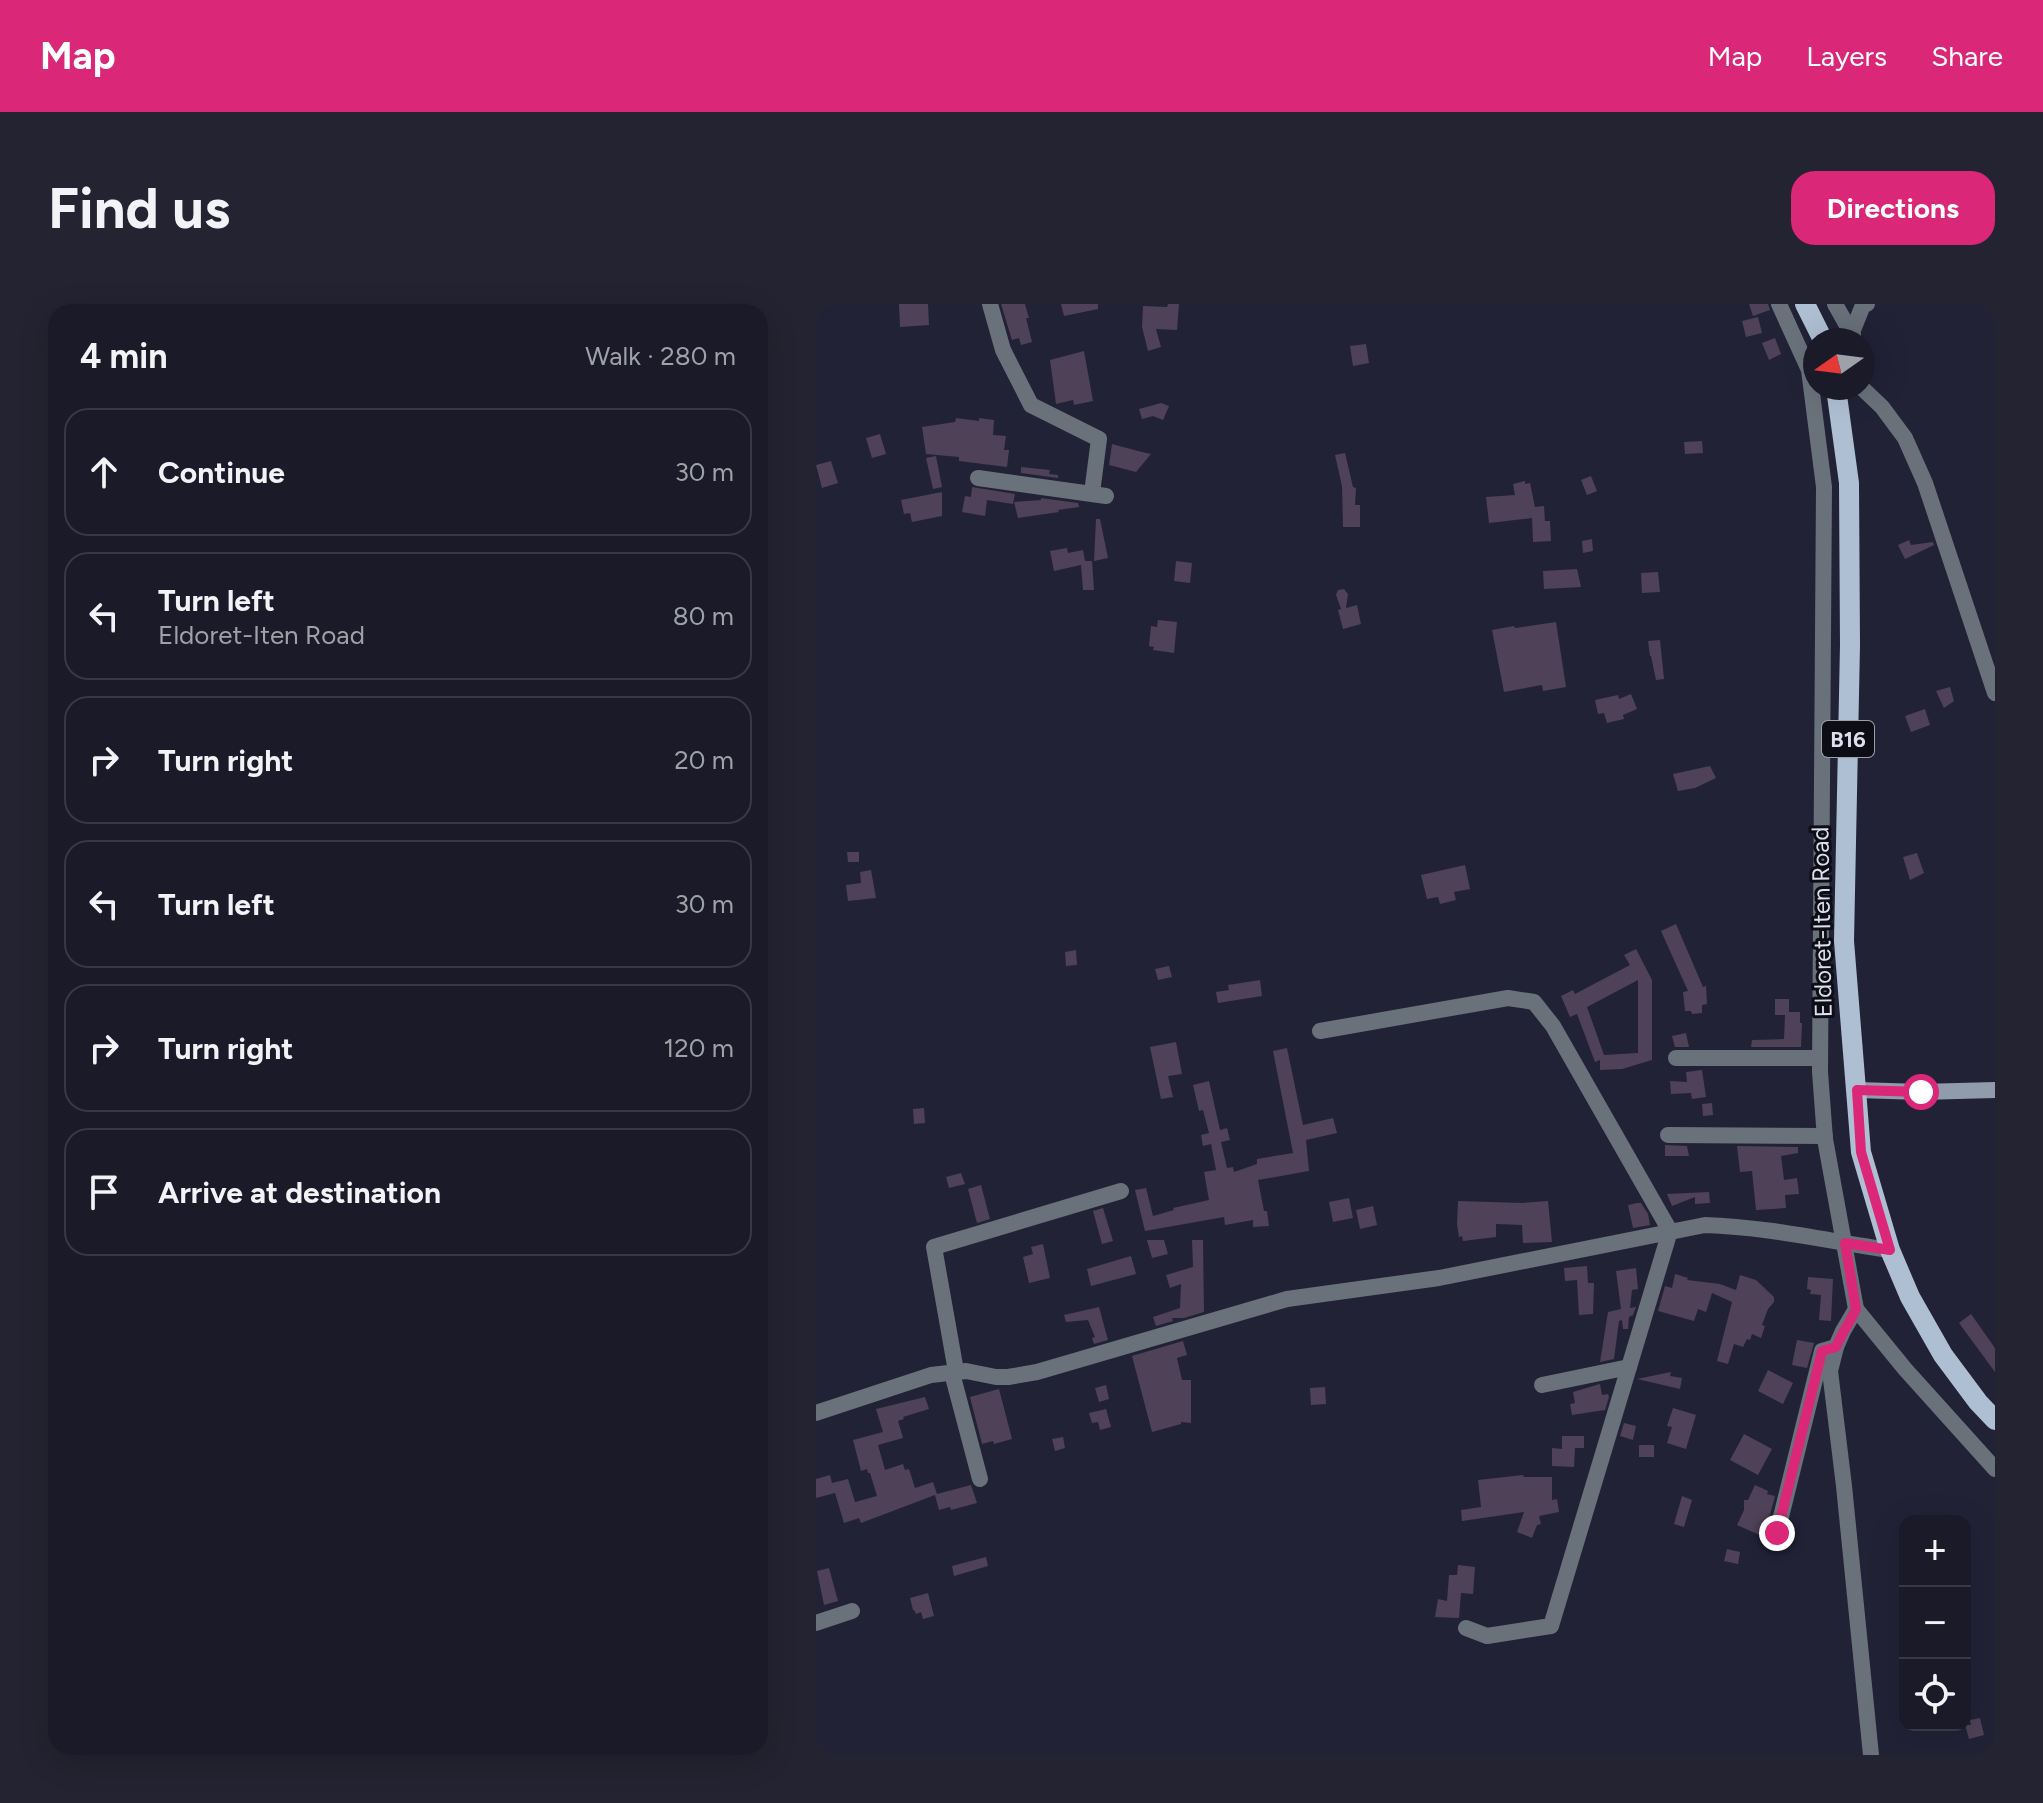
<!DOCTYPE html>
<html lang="en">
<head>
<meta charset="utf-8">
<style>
	:root { --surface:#1a1a29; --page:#232331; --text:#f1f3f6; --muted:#9fa1a8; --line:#383846; --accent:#db2777 }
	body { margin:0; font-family:Figtree,sans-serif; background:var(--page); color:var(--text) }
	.controls { position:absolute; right:24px; bottom:24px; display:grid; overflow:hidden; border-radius:16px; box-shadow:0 8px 32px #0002 }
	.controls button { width:72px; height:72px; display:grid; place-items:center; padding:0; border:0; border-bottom:2px solid var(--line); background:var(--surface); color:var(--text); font:40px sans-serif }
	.compass { position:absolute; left:987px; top:24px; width:72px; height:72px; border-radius:50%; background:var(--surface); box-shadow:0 8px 32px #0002; rotate:256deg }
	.stop { position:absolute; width:24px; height:24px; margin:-18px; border:6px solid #db2777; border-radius:50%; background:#fff }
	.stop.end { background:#db2777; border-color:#fff; box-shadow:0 2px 8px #0008 }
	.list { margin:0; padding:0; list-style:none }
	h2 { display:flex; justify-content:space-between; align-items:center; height:104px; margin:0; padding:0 32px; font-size:34px }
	h2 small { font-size:26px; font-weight:400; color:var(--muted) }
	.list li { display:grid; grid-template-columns:52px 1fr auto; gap:24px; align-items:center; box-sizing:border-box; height:128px; margin:0 16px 16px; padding:0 16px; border:2px solid var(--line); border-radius:24px }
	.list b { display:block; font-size:30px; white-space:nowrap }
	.list p { margin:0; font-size:26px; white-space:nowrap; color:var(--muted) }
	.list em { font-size:26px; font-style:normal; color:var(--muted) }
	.icon { flex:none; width:44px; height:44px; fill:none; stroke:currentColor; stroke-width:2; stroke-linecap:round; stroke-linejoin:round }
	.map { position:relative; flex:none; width:1179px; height:1451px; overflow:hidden; border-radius:24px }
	header { display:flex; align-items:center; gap:48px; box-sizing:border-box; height:112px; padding:0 40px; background:var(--accent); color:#fff }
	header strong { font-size:38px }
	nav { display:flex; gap:44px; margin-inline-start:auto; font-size:28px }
	.intro { display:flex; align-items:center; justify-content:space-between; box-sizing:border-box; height:192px; padding:0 48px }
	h1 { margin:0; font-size:56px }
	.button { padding:20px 36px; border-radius:24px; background:var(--accent); color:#fff; font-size:28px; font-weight:700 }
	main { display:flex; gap:48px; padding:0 48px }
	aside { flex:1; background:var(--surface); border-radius:24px; box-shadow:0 8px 32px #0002 }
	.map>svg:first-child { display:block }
	.building { fill:#4f4157; fill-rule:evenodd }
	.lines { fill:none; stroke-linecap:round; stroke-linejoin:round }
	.minor { stroke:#69717b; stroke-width:16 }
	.secondary { stroke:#909cac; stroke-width:16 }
	.primary { stroke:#aebed3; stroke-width:20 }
	.route { stroke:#db2777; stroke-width:10 }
	.labels { text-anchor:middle; stroke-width:6; stroke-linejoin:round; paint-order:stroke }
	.shield { fill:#0d0d16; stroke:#9f9fac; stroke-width:2 }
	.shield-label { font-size:22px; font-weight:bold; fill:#dedeed }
	.street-label { font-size:24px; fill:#dedeed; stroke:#0d0d16 }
</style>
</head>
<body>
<header>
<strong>Map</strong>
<nav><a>Map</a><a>Layers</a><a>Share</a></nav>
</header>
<div class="intro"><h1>Find us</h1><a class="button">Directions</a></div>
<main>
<aside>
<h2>4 min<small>Walk · 280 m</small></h2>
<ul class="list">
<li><svg class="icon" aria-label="ahead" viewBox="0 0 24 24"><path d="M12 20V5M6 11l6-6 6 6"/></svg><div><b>Continue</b></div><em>30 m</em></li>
<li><svg class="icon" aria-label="left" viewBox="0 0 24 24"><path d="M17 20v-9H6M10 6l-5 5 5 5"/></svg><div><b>Turn left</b><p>Eldoret-Iten Road</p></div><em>80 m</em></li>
<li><svg class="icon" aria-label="right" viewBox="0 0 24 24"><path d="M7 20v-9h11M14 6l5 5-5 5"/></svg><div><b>Turn right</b></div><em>20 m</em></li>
<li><svg class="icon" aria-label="left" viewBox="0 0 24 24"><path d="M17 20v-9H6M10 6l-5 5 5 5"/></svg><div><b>Turn left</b></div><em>30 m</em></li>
<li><svg class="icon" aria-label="right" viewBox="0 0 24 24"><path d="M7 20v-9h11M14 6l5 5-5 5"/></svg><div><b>Turn right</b></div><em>120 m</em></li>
<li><svg class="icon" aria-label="arrive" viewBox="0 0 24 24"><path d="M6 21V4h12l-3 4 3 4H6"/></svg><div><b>Arrive at destination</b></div></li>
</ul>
</aside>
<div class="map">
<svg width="1179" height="1451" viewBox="0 0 1179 1451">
	<rect width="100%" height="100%" fill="#222237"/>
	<!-- building -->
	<g class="building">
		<path d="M83,0h29l1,21 -29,2z"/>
		<path d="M185,0h24l4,14h-3l6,24 -11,3 -2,-7 -7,2z"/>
		<path d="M245,0h37v5l-34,7z"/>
		<path d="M352,0h11l-2,26 -21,-1 5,18 -13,4 -6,-24 1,-21 24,1z"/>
		<path d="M933,0h19l2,6 -17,6z"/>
		<path d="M942,13l4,16 -16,4 -4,-16z"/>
		<path d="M959,34l6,16 -12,6 -7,-17z"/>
		<path d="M550,40l3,19 -16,3 -3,-20z"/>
		<path d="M268,47l9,50 -19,4 -1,-5 -17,4 -6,-44z"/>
		<path d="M345,99l8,3 -6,14 -10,-4 -11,3 -3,-10z"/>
		<path d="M140,114l23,3v-3l15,2 -1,15 13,1 -2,14h5l-2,17 -48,-6v-4l-33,-3 -4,-27 33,-5z"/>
		<path d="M64,130l6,20 -14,4 -6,-20z"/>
		<path d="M886,137l1,12 -18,1 -1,-12z"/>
		<path d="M296,140l26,7 13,3 -15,18 -27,-7z"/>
		<path d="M529,149l8,34 3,1 -1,17h5v22h-17l-1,-41 -7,-31z"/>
		<path d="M120,152l6,31 -9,2 -7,-31z"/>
		<path d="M15,157l7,22 -16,5 -6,-23z"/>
		<path d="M205,163l29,3 -1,4 9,1v3l-37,-5z"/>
		<path d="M775,172l6,15 -10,4 -6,-15z"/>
		<path d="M709,177v3l5,-1 5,24 9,-1 1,15h5l1,20 -18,1 -1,-24 -43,5 -3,-26 29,-2 -2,-11z"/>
		<path d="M156,183l43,7 -2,10 -26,-4 -2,16 -23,-4 3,-16 6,1z"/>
		<path d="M126,188v24l-30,6 -2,-9 -6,1 -3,-14z"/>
		<path d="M225,194l37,5 1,4 -21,3 1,2 -41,6 -4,-16 27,-2z"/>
		<path d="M280,215h4l8,39 -14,3z"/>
		<path d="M776,235l1,12 -10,2 -1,-12z"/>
		<path d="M1093,236l2,5 22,-3 1,3 -29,14 -7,-14z"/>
		<path d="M251,244l1,5 15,-3 2,11h7l2,29h-11l-2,-25 -27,6 -4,-20z"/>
		<path d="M360,257l16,2 -2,20 -16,-2z"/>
		<path d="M761,265l4,18 -37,2 -1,-18z"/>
		<path d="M842,268l2,20 -18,1 -1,-20z"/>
		<path d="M528,285l4,5 -2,14 11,-3 4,19 -18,5 -5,-19 3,-1 -5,-14 2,-5z"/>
		<path d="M342,316l19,2 -3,31 -21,-3 1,-3 -5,-1 2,-20 6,1z"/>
		<path d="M740,318l10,65 -23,4 -1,-6 -38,7 -12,-62 22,-4 1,2z"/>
		<path d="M844,336l4,39 -8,1 -5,-24h-1l-2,-15z"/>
		<path d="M1134,383l4,14 -10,7 -8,-17z"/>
		<path d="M815,390l6,15 -14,6 1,4 -17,4 -3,-10 -6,1 -3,-14 23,-5 1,4z"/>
		<path d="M1109,405l5,16 -19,7 -6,-16z"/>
		<path d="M894,462l6,12 -21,10 -17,3 -5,-17z"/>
		<path d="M31,548h12v10h-11z"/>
		<path d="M1101,549l7,20 -14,7 -7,-23z"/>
		<path d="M649,561l5,24 -16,3 2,8 -16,4 -2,-7 -11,2 -6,-24z"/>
		<path d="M55,566l5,28 -28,3 -2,-16 15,-2 -1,-11z"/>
		<path d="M860,620l27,63 3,-1 1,18 -5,1v8l-10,1 -1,-3h-6l-2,-19 5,-1 -27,-60z"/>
		<path d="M820,645l16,31v80l-30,9 -22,1v-10l-5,2 -18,-48 -7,3 -9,-21 12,-6 2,4 55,-29 -6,-10zM822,676v73l-34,2 -17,-48z"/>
		<path d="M260,646l1,15 -11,1 -1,-14z"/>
		<path d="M353,662l3,11 -14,3 -3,-11z"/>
		<path d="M444,676l2,16 -44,7 -2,-11 13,-2 -1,-5z"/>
		<path d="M959,695h14v13h11v11h2l-1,24h-50l1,-7 32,-1 1,-24h-10z"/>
		<path d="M870,729l3,14h-14l-3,-11z"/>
		<path d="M360,738l6,32 -14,2 5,21 -12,2 -11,-52z"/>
		<path d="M471,744l16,77 30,-7 4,15 -31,7 3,31 -51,9 6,31h3l2,15 -16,1v-7l-28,5 -1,-8 -79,14 -10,-41 11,-2 7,28 21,-6 -1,-2 36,-8 -5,-28 12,-2 -5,-26 -8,2 -2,-11 8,-2 -6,-23 -4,1 -6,-26 16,-4 11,49 7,-2 3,12 -9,2 6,26 6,-1 1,5 23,-8v-5l36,-6 -20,-102z"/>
		<path d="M886,766l4,27 -14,2 -1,-6 -20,1 -1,-13 17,1 -1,-10z"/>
		<path d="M896,799l1,12 -10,1 -1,-12z"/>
		<path d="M108,804l1,15 -11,1 -1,-15z"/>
		<path d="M849,841l22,1 2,10h-24z"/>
		<path d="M921,842l61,1v6l-17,3 3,24 13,-2 2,16 -14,1 1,13 -30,2 -4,-39 -12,1z"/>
		<path d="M145,869l4,11 -16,4 -3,-11z"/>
		<path d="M165,881l9,34 -13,4 -9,-34z"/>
		<path d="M893,888l1,11 -15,1v-7l-23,9 -5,-12z"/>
		<path d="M533,894l4,20 -20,4 -4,-20z"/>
		<path d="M642,897l64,2 26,-2 4,41 -29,1 -1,-18 -26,-1v13l-33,4 -1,-5 -3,1 -2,-13z"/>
		<path d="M821,899h4l7,11 2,11 -17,3 -5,-23z"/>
		<path d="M557,902l4,19 -17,4 -4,-19z"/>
		<path d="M287,904l10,33 -11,3 -9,-33z"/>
		<path d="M331,936h17l4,14 -16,4z"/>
		<path d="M376,936h11l1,72 -20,6h-12l1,3 -17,5 -3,-9 27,-9 1,-24 -11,4 -4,-13 27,-8z"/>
		<path d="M227,940l7,34 -21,5 -6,-26 10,-3 -2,-7z"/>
		<path d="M315,952l5,18 -45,12 -4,-17z"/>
		<path d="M771,962l1,17h6l-1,31 -14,1 -2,-35 -12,1 -1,-13z"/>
		<path d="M820,964l2,21 -6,1 -2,18 6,-1 -3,8 -4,2 -1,12h-5l-1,-9 -3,1 -5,38 -14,3 8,-50 13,-3 -5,-38z"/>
		<path d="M859,970l13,4 -1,2 33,4 16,6 4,-15 16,5 18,17v5l-6,7 -6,16 3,1 -4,12 -9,-4 -2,6 -3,-1 -4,8 -9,-3 -6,20 -11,-3 15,-59 -20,-9 -6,19 -8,-3 -4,12 -36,-10 7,-25 7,2z"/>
		<path d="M992,973l25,2 -2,42 -12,-1 2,-25 -11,-1 1,-4 -4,-1z"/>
		<path d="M283,1003l9,33 -14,4 -2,-6 3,-1 -7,-17 -22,2 -2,-7z"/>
		<path d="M1155,1010l24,34v24l-36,-49z"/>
		<path d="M981,1036l17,3 -7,25 -15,-3z"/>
		<path d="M367,1037l4,14 -10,3 5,22h9v43l-10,-1v2l-29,8 -20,-76z"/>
		<path d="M952,1066l25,13 -10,21 -25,-13z"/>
		<path d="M855,1068l-1,4 12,2 -2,11 -43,-10z"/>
		<path d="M784,1080l2,11 6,-1 1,3 -4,13 -33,5 -2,-11 5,-1 -2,-11z"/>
		<path d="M290,1081l3,14 -10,3 -4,-14z"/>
		<path d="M509,1083l1,17 -15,1 -1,-17z"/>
		<path d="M183,1085l13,50 -18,5 -1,-3 -11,3 -12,-47z"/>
		<path d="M109,1093l4,12 -26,8 1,2 -6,2 5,17 -25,7 7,25 18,-6 2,6 4,-1 6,19 18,-6 4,12 34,-9 6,18 -26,7 -1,-3 -11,3 -4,-15 -74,28 -2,-5 -15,5 -9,-30 -19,5v-19l14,-4 2,8 16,-4 7,23 22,-6 -7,-23h-2l-1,-4 -6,2 -8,-31 30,-8 -7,-23z"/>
		<path d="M857,1104l23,7 -10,34 -19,-6 5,-16 -5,-1z"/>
		<path d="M290,1105l5,18 -11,3 -2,-8 -6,1 -3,-10z"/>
		<path d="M808,1119l12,3 -3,14 -13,-4z"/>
		<path d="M928,1130l28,15 -14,26 -28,-15z"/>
		<path d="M746,1132h22v12h-9l-1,19 -22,-1v-18l10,1z"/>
		<path d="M247,1133l2,11 -10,3 -3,-12z"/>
		<rect x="823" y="1141" width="15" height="12"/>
		<path d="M707,1171l1,2h28v23l5,-1 2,13 -20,4 2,8 -4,1 -5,13 -15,-6 7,-20 -62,9 -1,-11 20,-3 -3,-27z"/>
		<path d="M939,1181l13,6 -1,3 8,2 -11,41 -27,-12 7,-15v-10h4z"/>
		<path d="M866,1192l10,4 -8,27 -10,-3z"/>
		<path d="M911,1245l13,3 -2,12 -14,-3z"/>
		<path d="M170,1253l2,9 -34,10 -2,-10z"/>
		<path d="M642,1261l17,2 -2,27 -12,-1 -2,25 -24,-1 3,-18 9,2 2,-26h8z"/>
		<path d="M13,1264l9,33 -14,4 -7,-34z"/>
		<path d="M112,1289l6,23 -11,3 -2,-7 -5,2 -2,-4h-1l-3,-12z"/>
		<path d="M1164,1414l4,17 -15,4 -4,-14h6l-1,-5z"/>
	</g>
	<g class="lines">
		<!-- minor -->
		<g class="minor">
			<path d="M174,0l13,46 28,55 68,34 -7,54"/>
			<path d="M963,0l30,66 15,117 -4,585 5,67 31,170 -13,22 -7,16 -6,24 14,115 27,269"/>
			<path d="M1019,0l18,32"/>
			<path d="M1036,36l1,-10 10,-25 4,-1"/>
			<path d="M1046,84l20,19 23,31 20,45 70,210"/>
			<path d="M162,174l128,18"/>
			<path d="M504,727l188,-33 26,4 19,24 117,205 -119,395 -64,10 -21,-8"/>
			<path d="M860,754h144"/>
			<path d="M852,831l157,1"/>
			<path d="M1040,1005l49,60 90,100"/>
			<path d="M726,1081l87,-18"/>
			<path d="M0,1109l115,-38 35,-4 30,6h12l29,-5 250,-73 152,-21 266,-53c63,2 123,16 185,25"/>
			<path d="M164,1175l-27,-102 3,-6 -22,-124 187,-56"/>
			<path d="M961,1229l45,-182 14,-4"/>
			<path d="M0,1319l36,-12"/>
		</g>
		<!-- secondary -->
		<path class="secondary" d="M1041,786l64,2 74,-2"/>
		<!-- primary -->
		<g class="primary">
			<path d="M989,0l18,36"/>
			<path d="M1020,84l13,95 1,162 -6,296 17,211 29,98 20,47 33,58 35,47 17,18"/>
		</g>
	</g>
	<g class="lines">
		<!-- route -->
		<path class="route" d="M961,1229l45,-182 14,-4c6,-14 14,-25 20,-38l-11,-66 45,7 -29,-98 -4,-62 64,2"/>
	</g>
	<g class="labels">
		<!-- shield labels -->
		<rect class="shield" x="1006" y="417" width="52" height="36" rx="6"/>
		<g class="shield-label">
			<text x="1032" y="443">B16</text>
		</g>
		<!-- street labels -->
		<g class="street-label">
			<text transform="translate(1006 618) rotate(-91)" y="8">Eldoret-Iten Road</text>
		</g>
	</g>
</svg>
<div class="controls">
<button>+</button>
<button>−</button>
<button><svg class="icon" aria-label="locate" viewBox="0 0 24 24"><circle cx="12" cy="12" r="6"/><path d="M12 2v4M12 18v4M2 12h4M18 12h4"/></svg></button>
</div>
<svg class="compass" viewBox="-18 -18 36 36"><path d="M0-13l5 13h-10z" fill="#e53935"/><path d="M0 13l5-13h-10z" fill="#9fa1a8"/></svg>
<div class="stop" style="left:1105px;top:788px"></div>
<div class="stop end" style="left:961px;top:1229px"></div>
</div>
</main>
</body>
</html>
